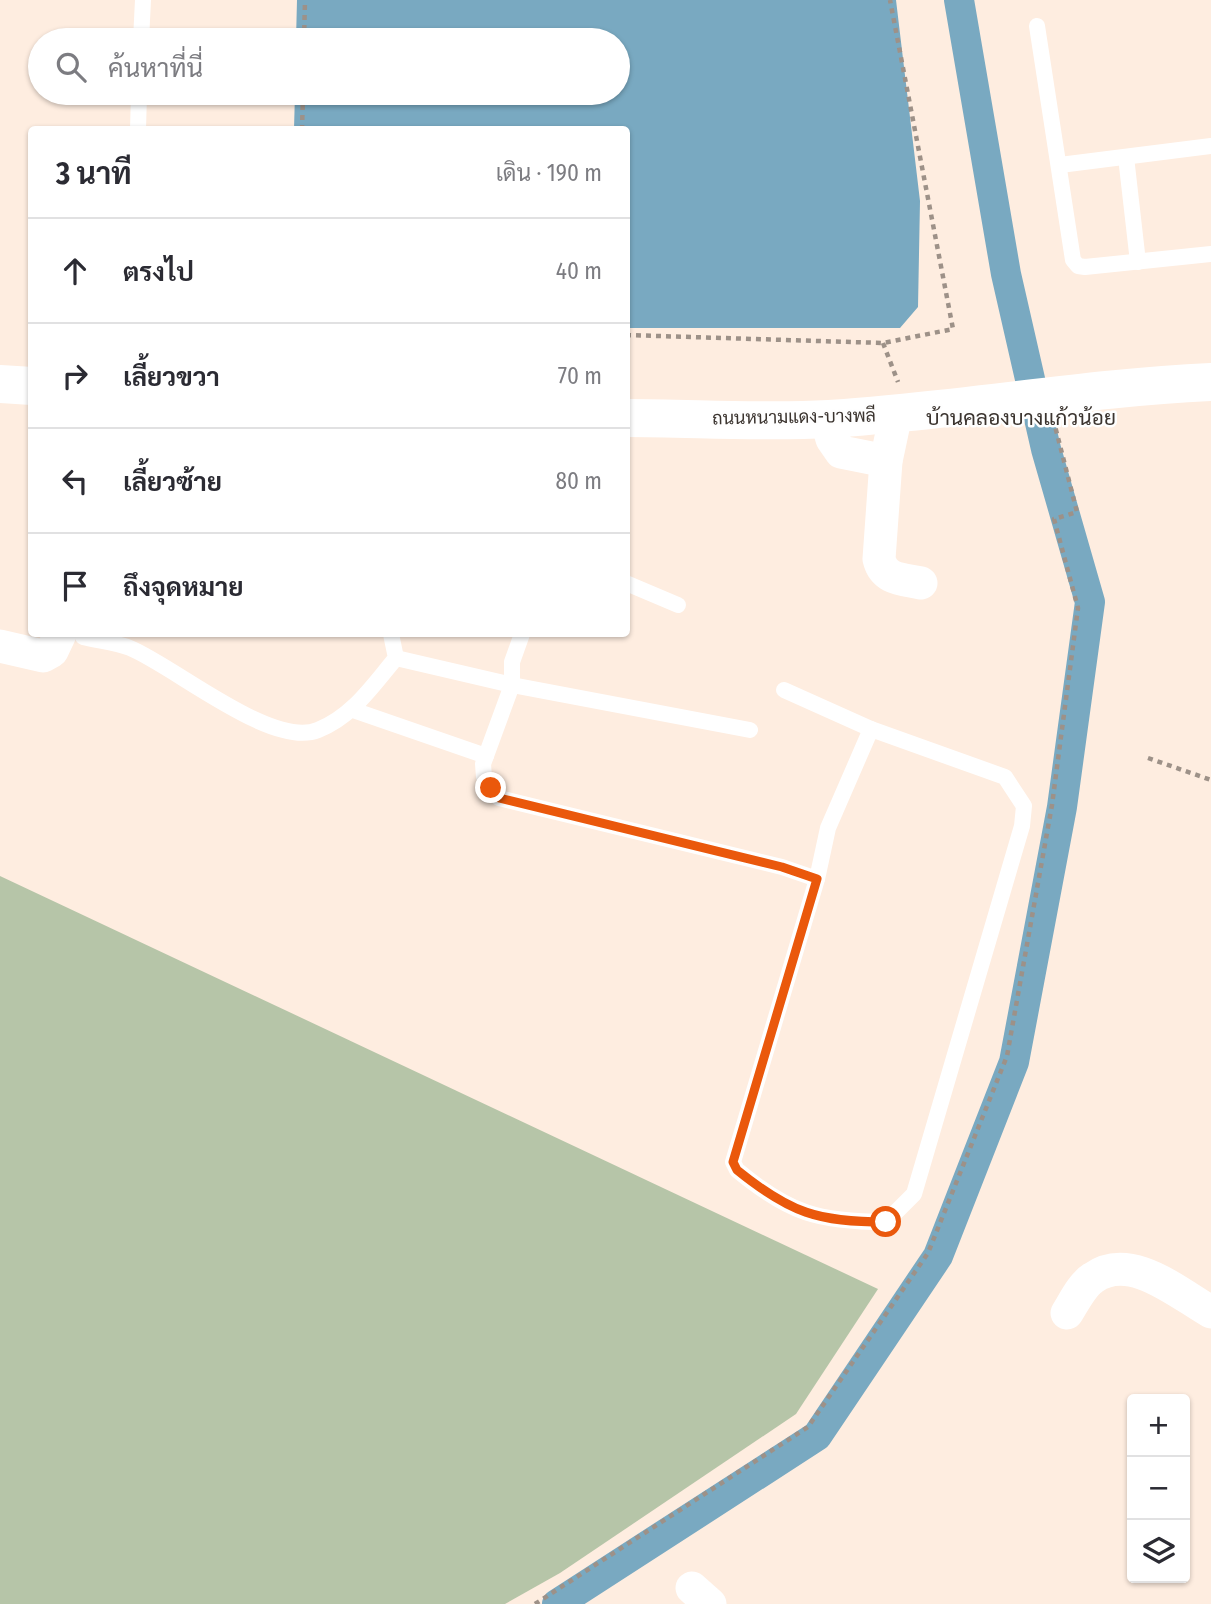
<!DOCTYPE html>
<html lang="th">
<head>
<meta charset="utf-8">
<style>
	:root { --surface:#fff; --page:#f2f2f3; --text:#2b2b33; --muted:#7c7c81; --line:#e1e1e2 }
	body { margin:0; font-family:"Fira Sans Condensed",Sarabun,sans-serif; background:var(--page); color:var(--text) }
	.controls { position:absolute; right:21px; bottom:21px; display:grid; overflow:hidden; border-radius:7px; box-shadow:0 2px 5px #0004 }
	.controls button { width:63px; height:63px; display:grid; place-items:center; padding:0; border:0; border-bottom:2px solid var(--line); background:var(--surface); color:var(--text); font:35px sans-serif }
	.stop { position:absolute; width:21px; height:21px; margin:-16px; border:5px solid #ea580c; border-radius:50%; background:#fff }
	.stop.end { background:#ea580c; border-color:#fff; box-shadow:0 2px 7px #0008 }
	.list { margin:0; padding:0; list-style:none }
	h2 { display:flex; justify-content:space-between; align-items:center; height:91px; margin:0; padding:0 28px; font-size:30px }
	h2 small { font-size:23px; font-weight:400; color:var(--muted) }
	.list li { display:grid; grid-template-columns:46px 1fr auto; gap:21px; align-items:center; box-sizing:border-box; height:105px; padding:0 28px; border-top:2px solid var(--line) }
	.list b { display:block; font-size:26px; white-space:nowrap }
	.list em { font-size:23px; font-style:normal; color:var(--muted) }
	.icon { flex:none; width:38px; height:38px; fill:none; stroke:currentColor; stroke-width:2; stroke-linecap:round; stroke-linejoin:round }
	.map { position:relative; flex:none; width:1211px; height:1604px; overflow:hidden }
	.search { position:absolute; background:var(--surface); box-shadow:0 2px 5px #0004; left:28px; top:28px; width:602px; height:77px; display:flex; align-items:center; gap:18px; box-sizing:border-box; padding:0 24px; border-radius:38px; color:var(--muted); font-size:26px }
	.panel { position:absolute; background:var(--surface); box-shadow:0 2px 5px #0004; left:28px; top:126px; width:602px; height:511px; border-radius:7px }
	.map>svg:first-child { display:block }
	.green { fill:#b6c5a8 }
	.water { fill:#79a9c1 }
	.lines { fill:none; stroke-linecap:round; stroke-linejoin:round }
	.canal { stroke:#79a9c1; stroke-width:30 }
	.path { stroke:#9d9188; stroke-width:4.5; stroke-dasharray:5 5; stroke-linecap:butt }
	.lane { stroke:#fff; stroke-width:16 }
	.street { stroke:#fff; stroke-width:33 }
	.secondary { stroke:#fff; stroke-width:38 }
	.route { stroke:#ea580c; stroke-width:9 }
	.labels { text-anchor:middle; stroke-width:5; stroke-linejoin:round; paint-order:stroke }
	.street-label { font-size:18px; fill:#3b342f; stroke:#fefefe }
	.quarter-label { font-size:21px; fill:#3b342f; stroke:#fefefe }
</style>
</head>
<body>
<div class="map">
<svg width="1211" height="1604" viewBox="0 0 1211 1604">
	<rect width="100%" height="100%" fill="#feede0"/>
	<!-- green -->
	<path class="green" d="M0,876l878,413 -82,125 -236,159 -55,31h-505z"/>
	<!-- water -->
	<path class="water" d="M297,0h599l24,201 -2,106 -18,21h-273l-1,-198 -332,-1 1,-36h323v-53h-322z"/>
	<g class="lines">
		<!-- canal -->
		<path class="canal" d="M557,1604l260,-168 121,-180 76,-194 48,-255 28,-205 -44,-153 -40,-175 -47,-274"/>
		<!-- path -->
		<g class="path">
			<path d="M304,40l1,-40"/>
			<path d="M302,130l1,-37"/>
			<path d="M626,335l257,8 70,-14 -63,-329"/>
			<path d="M883,343l15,39"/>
			<path d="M1148,758l63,22"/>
			<path d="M535,1604l273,-177 120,-174 79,-197 45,-251 26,-197 -24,-89 23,-7 -22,-86"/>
		</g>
		<!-- lane -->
		<g class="lane">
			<path d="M1037,26l36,234 5,6 7,1 126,-13"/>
			<path d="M141,40l2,-40"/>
			<path d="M138,130l1,-37"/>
			<path d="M1126,157l12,105"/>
			<path d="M1060,165l151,-19"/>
			<path d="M626,583l52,22"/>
			<path d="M522,634l-10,28v23l-29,79 1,13 15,21 283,69 35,12"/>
			<path d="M83,637c16,4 33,5 47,11 44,18 142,101 188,82 35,-14 55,-45 78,-72l-5,-24"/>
			<path d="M396,658l116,27 238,45"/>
			<path d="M784,690l87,39"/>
			<path d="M353,710l133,46"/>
			<path d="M871,729l134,48 19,29 -2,20 -108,368 -28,28c-68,0 -97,-9 -149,-52l-4,-8 84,-283 11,-51z"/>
		</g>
		<!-- street -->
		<g class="street">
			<path d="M896,414l-10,47 -7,98c5,21 23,20 42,24"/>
			<path d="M826,419l6,20 9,13 45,9"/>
			<path d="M0,646l43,10 9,-5 8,-17"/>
			<path d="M1067,1313c7,-11 15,-28 26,-35 37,-27 85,15 118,34"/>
			<path d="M692,1588l18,16"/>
		</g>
		<!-- secondary -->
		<g class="secondary">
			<path d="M0,384l32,2"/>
			<path d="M626,418c67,0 136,5 203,1 128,-8 254,-31 382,-37"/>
		</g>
	</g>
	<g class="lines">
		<!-- route -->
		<path class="route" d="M491,788l8,10 283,69 35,12 -84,283 4,8c53,43 81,52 149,52"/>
	</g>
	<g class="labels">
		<!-- street labels -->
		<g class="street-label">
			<text transform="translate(794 417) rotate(-1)" y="6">ถนนหนามแดง-บางพลี</text>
		</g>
		<!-- quarter labels -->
		<g class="quarter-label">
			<text x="1021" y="425">บ้านคลองบางแก้วน้อย</text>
		</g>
	</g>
</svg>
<div class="controls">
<button>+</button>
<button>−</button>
<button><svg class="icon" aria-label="layers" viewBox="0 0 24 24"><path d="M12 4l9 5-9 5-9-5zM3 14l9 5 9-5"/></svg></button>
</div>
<div class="stop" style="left:886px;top:1222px"></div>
<div class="stop end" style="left:491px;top:788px"></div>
<div class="search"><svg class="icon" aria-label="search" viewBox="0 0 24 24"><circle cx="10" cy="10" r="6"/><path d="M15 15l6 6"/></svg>ค้นหาที่นี่</div>
<section class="panel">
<h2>3 นาที<small>เดิน · 190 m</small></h2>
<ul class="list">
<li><svg class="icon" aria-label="ahead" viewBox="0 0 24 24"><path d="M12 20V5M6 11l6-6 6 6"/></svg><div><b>ตรงไป</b></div><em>40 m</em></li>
<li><svg class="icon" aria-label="right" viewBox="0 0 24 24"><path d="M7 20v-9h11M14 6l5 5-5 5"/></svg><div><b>เลี้ยวขวา</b></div><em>70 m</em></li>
<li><svg class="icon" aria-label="left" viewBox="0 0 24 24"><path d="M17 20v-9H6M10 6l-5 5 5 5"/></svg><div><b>เลี้ยวซ้าย</b></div><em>80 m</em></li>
<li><svg class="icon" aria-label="arrive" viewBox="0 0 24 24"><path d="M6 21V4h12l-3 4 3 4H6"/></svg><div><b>ถึงจุดหมาย</b></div></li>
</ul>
</section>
</div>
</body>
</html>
